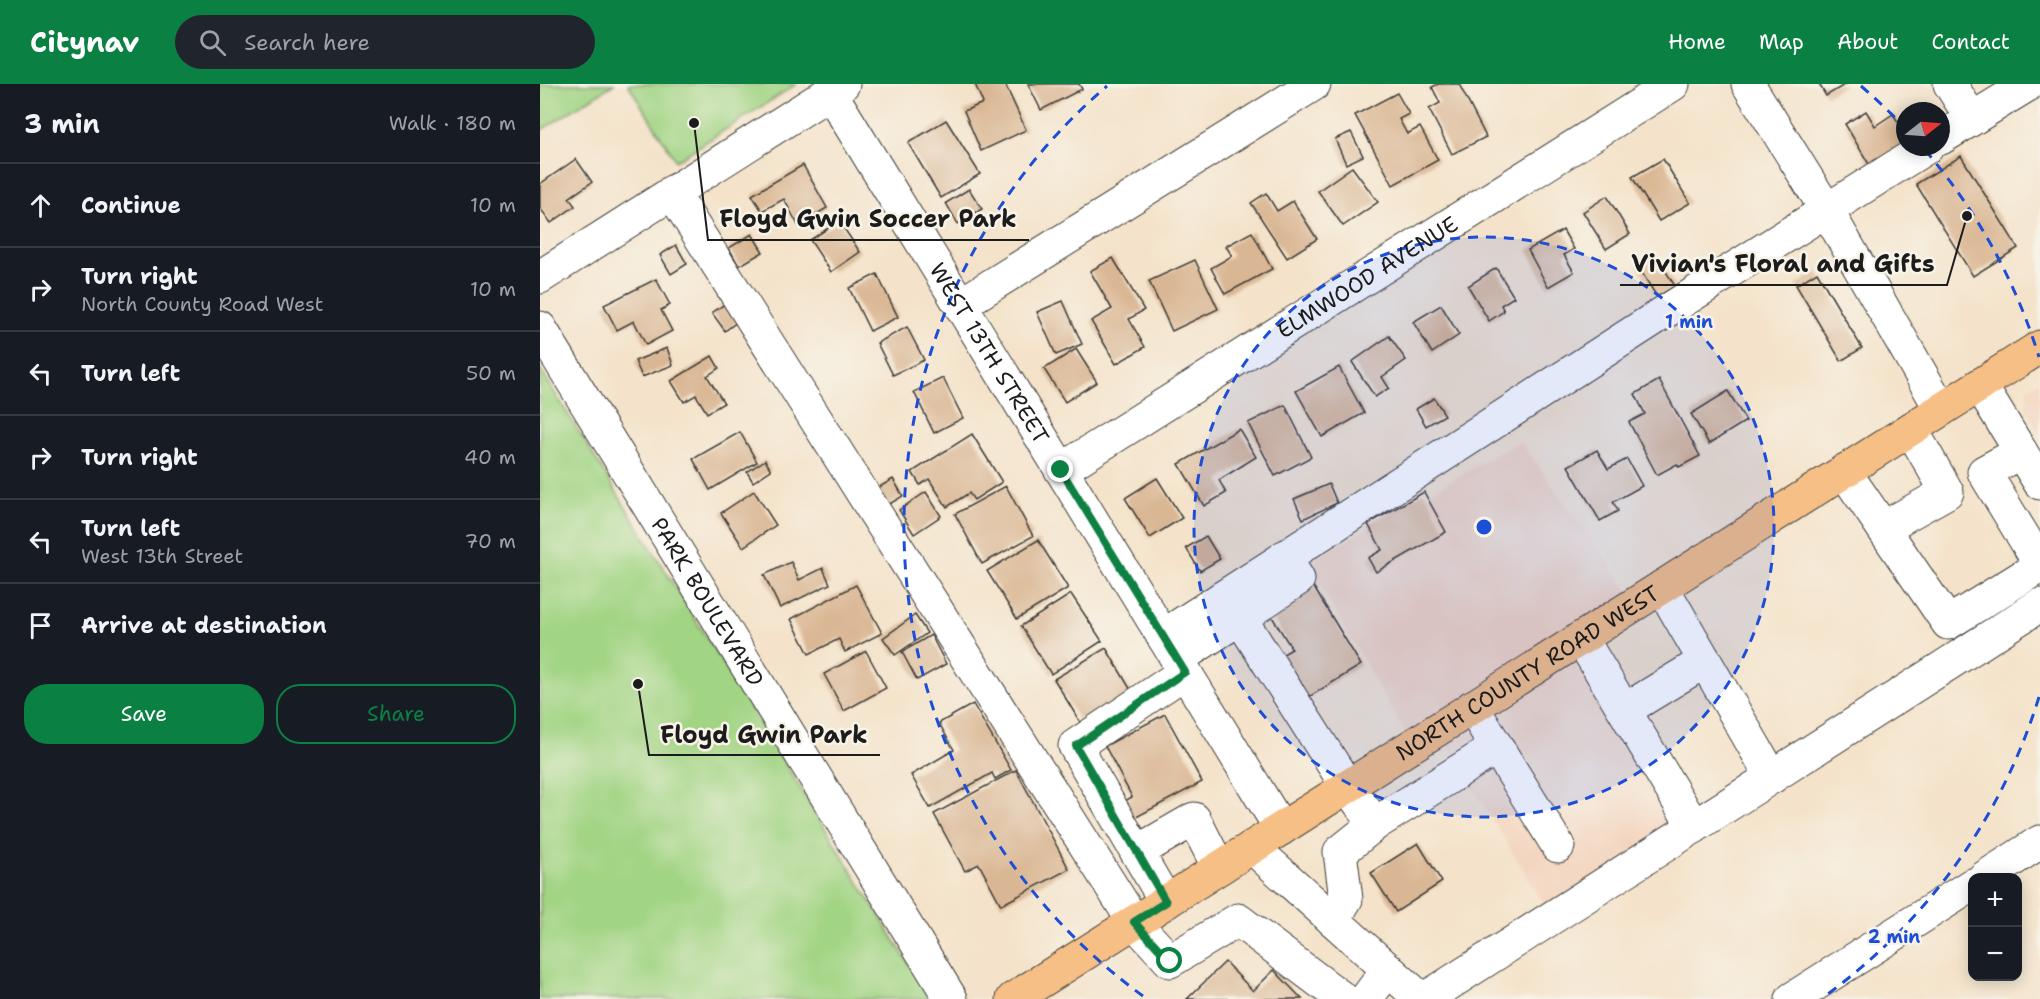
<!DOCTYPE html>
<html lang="en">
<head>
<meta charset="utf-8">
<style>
	:root { --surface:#171b24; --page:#20242c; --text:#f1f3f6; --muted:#9ea1a6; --line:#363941; --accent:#0b8043 }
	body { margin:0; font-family:"Shantell Sans",sans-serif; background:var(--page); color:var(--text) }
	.controls { position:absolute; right:18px; bottom:18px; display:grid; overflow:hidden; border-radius:12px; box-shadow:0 3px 15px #0003 }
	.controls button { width:54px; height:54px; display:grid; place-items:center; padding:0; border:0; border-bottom:2px solid var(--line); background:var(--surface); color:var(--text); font:30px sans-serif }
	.compass { position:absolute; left:1356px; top:18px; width:54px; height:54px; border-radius:50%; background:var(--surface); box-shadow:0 3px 15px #0003; rotate:73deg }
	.stop { position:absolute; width:18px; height:18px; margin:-14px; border:4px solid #0b8043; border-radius:50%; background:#fff }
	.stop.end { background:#0b8043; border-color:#fff; box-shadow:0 2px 6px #0008 }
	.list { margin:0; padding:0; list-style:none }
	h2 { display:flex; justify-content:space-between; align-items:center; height:78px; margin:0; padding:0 24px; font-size:26px }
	h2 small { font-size:20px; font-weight:400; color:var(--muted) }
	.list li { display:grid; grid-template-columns:39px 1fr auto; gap:18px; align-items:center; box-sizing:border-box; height:84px; padding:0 24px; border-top:2px solid var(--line) }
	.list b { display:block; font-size:22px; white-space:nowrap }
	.list p { margin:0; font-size:20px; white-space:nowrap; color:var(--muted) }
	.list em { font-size:20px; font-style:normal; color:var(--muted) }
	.actions { display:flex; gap:12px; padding:18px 24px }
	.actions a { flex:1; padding:14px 0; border:2px solid var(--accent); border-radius:24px; text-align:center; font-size:21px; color:var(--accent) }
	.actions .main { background:var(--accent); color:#fff }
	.icon { flex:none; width:33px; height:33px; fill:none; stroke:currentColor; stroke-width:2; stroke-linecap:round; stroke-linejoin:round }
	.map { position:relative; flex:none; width:1500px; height:915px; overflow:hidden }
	header { display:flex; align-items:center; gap:36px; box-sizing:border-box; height:84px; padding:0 30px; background:var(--accent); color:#fff }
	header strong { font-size:28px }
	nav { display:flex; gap:33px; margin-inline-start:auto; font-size:21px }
	.search { width:420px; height:54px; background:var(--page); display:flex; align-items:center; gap:15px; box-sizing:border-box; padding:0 21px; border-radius:33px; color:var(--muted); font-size:22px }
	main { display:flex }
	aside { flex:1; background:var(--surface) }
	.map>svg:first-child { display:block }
	.built { fill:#f3d4be }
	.green { fill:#a1d483; stroke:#5e7850; stroke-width:1.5 }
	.building { fill:#dab794 }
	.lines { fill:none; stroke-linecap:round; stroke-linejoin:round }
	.minor-casing { stroke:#3c3a36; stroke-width:35 }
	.major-casing { stroke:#3c3a36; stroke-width:35 }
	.minor { stroke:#fff; stroke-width:33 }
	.major { stroke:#f5bf86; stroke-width:33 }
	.route { stroke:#0b8043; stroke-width:8 }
	.ring { fill:none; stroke:#1d4ed8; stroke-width:3; stroke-dasharray:10 8 }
	.labels { text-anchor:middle; stroke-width:5; stroke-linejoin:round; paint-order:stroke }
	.street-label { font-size:22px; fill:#1c1c1c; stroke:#f7f3e8 }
	.centre { fill:#1d4ed8; stroke:#f7f3e8; stroke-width:3 }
	.ring-label { font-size:18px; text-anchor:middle; font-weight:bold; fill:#1d4ed8; stroke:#f7f3e8; stroke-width:5; stroke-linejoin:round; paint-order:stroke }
	.leader { fill:none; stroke:#1c1c1c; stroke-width:2 }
	.callout-dot { fill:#1c1c1c; stroke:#f7f3e8; stroke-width:2 }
	.callout-label { font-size:24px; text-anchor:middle; font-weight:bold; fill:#1c1c1c; stroke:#f7f3e8; stroke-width:5; stroke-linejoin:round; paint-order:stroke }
</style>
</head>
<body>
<header>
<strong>Citynav</strong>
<div class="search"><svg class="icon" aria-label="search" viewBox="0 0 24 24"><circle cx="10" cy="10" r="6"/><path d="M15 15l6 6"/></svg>Search here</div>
<nav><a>Home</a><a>Map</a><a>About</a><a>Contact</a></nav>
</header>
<main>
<aside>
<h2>3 min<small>Walk · 180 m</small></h2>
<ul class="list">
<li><svg class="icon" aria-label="ahead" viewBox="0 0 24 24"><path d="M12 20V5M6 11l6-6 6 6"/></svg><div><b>Continue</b></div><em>10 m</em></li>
<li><svg class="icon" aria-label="right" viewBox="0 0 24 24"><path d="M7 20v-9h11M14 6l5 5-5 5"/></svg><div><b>Turn right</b><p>North County Road West</p></div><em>10 m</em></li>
<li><svg class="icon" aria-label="left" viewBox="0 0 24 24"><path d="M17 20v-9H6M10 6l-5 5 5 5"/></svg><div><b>Turn left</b></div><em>50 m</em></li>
<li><svg class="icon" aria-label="right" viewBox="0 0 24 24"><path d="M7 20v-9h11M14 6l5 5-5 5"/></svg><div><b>Turn right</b></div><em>40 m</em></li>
<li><svg class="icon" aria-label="left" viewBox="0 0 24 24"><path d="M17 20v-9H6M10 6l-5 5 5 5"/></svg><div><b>Turn left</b><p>West 13th Street</p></div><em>70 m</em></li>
<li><svg class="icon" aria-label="arrive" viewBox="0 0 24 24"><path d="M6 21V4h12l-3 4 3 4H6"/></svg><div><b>Arrive at destination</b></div></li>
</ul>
<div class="actions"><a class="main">Save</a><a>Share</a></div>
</aside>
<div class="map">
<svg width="1500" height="915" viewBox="0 0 1500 915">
	<rect width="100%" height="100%" fill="#f7f3e8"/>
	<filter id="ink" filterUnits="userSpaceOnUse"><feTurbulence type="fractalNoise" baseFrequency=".0167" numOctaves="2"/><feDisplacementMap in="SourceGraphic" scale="12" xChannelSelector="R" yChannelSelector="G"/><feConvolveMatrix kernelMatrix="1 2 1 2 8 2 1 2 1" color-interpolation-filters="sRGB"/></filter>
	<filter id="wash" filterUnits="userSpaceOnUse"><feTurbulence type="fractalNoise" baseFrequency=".008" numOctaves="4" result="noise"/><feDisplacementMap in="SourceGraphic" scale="24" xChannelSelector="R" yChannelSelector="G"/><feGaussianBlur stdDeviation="1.35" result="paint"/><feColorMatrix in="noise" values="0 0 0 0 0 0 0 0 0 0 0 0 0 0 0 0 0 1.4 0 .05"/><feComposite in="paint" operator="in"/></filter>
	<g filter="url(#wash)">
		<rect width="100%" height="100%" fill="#f4e3ca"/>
		<!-- built -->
		<g class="built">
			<path d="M1500,297v56l-14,-29 2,-19z"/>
			<path d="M980,357l117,162 -61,38 114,184 -139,90 -114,-185 -25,15 -105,-182z"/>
		</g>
		<!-- green -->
		<g class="green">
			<path d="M0,0h74l-74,47z"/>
			<path d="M88,0h169l-121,77z"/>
			<path d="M0,285l391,630h-391z"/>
		</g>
		<g id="blocks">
			<!-- building -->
			<g class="building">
				<path d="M435,0h30l21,46 -45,21 -17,-40 19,-8z"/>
				<path d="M488,0h51l3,5 -41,21z"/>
				<path d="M898,0h21l27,53 -34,17 -23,-45 11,-6 -8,-16z"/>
				<path d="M1279,0h27l-20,12z"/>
				<path d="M857,9l12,21 -10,5 8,15 13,-7 18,33 -45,25 -38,-70z"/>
				<path d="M1326,27l9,15 18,-12 12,18v12l-35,22 -25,-42z"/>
				<path d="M406,36l34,54 -39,24 -33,-55z"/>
				<path d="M811,48l12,24 -17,8 -11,-25z"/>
				<path d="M1421,72l57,92 -45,28 -57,-92z"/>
				<path d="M36,75l16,23 -23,16 6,8 -24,17 -11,-15v-24z"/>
				<path d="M1123,75l27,44 -31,18 -27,-44z"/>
				<path d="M263,81l24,43 -29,17 -14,-26 -22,12 -10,-16z"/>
				<path d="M812,83l26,35 -35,24 -25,-35z"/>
				<path d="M429,105l13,20 -24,15 -12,-21z"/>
				<path d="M726,109l11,18 16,-10 24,38 -30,19 -36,-55z"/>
				<path d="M1067,112l23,38 -24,15 -23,-37z"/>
				<path d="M299,137l21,31 -29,20 -21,-32z"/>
				<path d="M1023,146l11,19 -10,6 10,17 -26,15 -20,-37z"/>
				<path d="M712,148l20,37 -47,25 -14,-26 21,-12 -6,-10z"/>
				<path d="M212,150l11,18 -24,14 -10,-18z"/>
				<path d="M136,161l11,19 -16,10 -11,-19z"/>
				<path d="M1115,170l20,32 -18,11 -20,-32z"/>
				<path d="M573,174l31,52 -15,9 16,28 -29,17 -25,-43 21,-12 -22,-38z"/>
				<path d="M655,176l23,49 -46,22 -23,-50z"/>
				<path d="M956,184l18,29 -13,8 3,6 -15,10 -21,-35z"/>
				<path d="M1277,188l45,76 -21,13 -45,-76z"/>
				<path d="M337,190l21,43 -28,14 -21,-43z"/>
				<path d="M116,195l14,26 -9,5 11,21 -26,14 -12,-24 -17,9 -13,-25z"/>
				<path d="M189,217l13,17 -17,13 -13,-18z"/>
				<path d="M523,217l19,43 -26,11 -19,-43z"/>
				<path d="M901,221l18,30 -27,18 -19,-31z"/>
				<path d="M367,243l17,33 -31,15 -16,-32z"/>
				<path d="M849,252l17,24 -24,17 7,11 -14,9 -23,-35z"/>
				<path d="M127,264l6,17 -31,12 -7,-16z"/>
				<path d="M536,265l21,33 -32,20 -21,-33z"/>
				<path d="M172,272l7,12 -12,8 17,27 -17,10 -11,-18 -12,7 -13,-21z"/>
				<path d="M799,283l25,46 -42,24 -26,-46z"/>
				<path d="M403,294l20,40 -29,15 -20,-41z"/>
				<path d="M1119,296l41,76 -21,11 -2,-3 -20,11 -28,-53 16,-8 -10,-20z"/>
				<path d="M1188,307l18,30 -37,23 -18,-30z"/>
				<path d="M894,314l11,17 -19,11 -10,-17z"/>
				<path d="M745,321l26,52 -36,19 -27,-53z"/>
				<path d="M699,345l17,28 -37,23 7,13 -22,13 -25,-42z"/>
				<path d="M200,348l17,30 -47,28 -17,-31z"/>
				<path d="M432,350l30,48 -28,18 -5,-7 -22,14 -18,-28 -9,6 -8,-13z"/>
				<path d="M1057,366l11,19 19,-10 15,27 -29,16 5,9 -18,10 -32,-55z"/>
				<path d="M225,376l6,10 -18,12 -6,-10z"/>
				<path d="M617,394l25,40 -32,20 -25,-40z"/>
				<path d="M353,395l10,17 -17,10 -10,-17z"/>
				<path d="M789,400l8,19 -34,16 -9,-20z"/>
				<path d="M466,402l27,50 -51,28 -27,-50z"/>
				<path d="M214,407l22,34 -33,22 -22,-34z"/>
				<path d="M386,408l15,24 -27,18 -15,-24z"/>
				<path d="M884,408l22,40 -70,40 -8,-14 14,-8 -14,-26z"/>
				<path d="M666,452l14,23 -20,12 -14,-23z"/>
				<path d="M498,456l30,48 -51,31 -30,-48z"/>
				<path d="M251,478l8,18 24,-12 7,16 -50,24 -16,-33z"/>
				<path d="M316,501l26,48 -37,19 -6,-13 -30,15 -18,-35z"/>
				<path d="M773,502l48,79 -57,35 -26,-43 14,-8 -23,-37z"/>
				<path d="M531,510l31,47 -51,33 -30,-48z"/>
				<path d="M375,531l12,18 -32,22 -12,-17z"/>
				<path d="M391,551l15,29 -29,16 -15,-28z"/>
				<path d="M566,564l29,49 -52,30 -29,-48z"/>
				<path d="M326,567l20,37 -42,23 -20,-37z"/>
				<path d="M433,620l38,66 -16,9 -3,-6 -62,35 -19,-33 43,-25 -15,-27z"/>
				<path d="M625,630l37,68 -75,40 -9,-17 14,-8 -27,-51z"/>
				<path d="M476,686l53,99 -68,36 -22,-41 -14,7 -31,-57z"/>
				<path d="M878,759l24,39 -46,30 -25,-39z"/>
				<path d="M685,878l28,29 21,-21 28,29h-115z"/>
			</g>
		</g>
	</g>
	<g filter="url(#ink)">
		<use href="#blocks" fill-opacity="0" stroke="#3c3a36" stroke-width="1.5"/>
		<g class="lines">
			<defs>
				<g id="minor">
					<path d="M1208,0l78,125 115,200"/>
					<path d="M1410,0l22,35"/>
					<path id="s1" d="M290,8l451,737"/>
					<path d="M1401,54l88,-54"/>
					<path d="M132,108l462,730 36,39 68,-41 105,79"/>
					<path d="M0,193l303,-193"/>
					<path d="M420,221l354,-221"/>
					<path id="s2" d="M0,244l411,671"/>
					<path d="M1440,301l60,98"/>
					<path d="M1481,368l-37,20 56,92"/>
					<path id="s3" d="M521,386l612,-386"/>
					<path d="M1304,387l39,57 64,-36 -36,-63"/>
					<path d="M1343,444l65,95 92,-57"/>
					<path d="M1122,503l110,190"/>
					<path d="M700,534l58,-39 -14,-22"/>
					<path d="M623,552l494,-319 270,-170"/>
					<path d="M1041,554l113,189"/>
					<path d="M637,575l63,-41 107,168 28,38"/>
					<path d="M932,623l86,139"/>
					<path d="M1085,626l80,-49"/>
					<path d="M712,763l169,152"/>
					<path d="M597,768l57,-33 25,49"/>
					<path d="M1444,794l56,-36"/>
					<path d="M626,818l-91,-156 110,-74"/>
					<path d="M793,836l13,-21 -6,-47 35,-28 122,-77"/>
					<path d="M826,915l22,-30"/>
					<path d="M885,915l615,-394"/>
					<path d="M1252,915l180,-114"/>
				</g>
				<g id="major">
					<path id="s4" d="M473,915l1027,-652"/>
				</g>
			</defs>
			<!-- minor casing -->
			<use href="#minor" class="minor-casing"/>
			<!-- major casing -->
			<use href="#major" class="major-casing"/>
			<!-- minor -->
			<use href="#minor" class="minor"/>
			<!-- major -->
			<use href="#major" class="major"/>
		</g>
	</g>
	<g class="lines" filter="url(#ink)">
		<!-- route -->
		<path class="route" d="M521,386l124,202 -109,74 90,156 -32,20 36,39"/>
	</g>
	<!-- distance rings -->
	<circle cx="944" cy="443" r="290" fill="#1d4ed8" fill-opacity=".12"/>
	<g class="ring">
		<circle cx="944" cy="443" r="290"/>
		<path d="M1499 613A580 580 0 0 1 1285 912M603 912A580 580 0 0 1 567 2M1321 2A580 580 0 0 1 1365 44M1385 66A580 580 0 0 1 1499 273"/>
	</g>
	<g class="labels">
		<!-- street labels -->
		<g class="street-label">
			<text dy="8" stroke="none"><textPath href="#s3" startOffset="362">ELMWOOD AVENUE</textPath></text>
			<text dy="8" stroke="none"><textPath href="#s1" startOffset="306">WEST 13TH STREET</textPath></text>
			<text dy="8" stroke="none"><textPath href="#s2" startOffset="321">PARK BOULEVARD</textPath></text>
			<text dy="8" stroke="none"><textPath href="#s4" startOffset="609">NORTH COUNTY ROAD WEST</textPath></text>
		</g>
	</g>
	<circle cx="944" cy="443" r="9" class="centre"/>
	<g class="ring-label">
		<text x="1149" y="244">1 min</text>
		<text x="1354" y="859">2 min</text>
	</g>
	<!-- callouts -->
	<path class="leader" d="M154 39L168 156H489M1427 132L1407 201H1080M98 600L109 671H340"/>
	<g class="callout-dot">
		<circle cx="154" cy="39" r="6"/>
		<circle cx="1427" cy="132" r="6"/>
		<circle cx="98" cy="600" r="6"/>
	</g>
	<g class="callout-label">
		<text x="328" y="143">Floyd Gwin Soccer Park</text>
		<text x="1243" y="188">Vivian's Floral and Gifts</text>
		<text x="224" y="659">Floyd Gwin Park</text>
	</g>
</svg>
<div class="controls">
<button>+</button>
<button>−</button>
</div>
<svg class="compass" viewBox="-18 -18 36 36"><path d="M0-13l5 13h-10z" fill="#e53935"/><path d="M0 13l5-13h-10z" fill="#9ea1a6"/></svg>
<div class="stop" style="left:630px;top:877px"></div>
<div class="stop end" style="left:521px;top:386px"></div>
</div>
</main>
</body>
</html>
